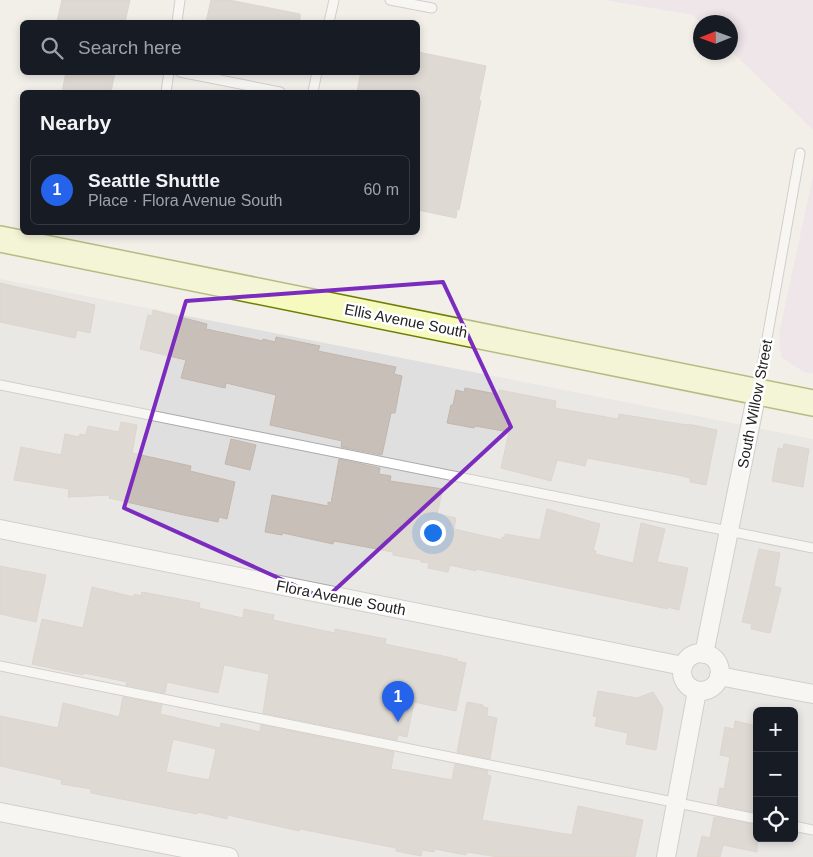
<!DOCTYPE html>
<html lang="en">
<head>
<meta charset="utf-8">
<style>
	:root { --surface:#171b24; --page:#242831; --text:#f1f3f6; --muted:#9ea1a6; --line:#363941; --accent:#2563eb }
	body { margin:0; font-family:Arial,sans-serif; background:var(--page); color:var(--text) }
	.controls { position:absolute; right:15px; bottom:15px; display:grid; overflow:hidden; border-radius:8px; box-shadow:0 2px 8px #0003 }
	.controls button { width:45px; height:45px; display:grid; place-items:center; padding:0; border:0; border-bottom:1px solid var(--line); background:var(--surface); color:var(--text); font:25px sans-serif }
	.compass { position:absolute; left:693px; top:15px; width:45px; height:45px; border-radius:50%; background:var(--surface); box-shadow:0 2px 8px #0003; rotate:269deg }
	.you { position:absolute; left:432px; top:532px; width:18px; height:18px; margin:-12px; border:4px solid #fff; border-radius:50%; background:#1a73e8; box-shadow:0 0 0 8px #1a73e833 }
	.badge { display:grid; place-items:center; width:32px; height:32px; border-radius:50%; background:var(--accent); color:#fff; font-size:16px; font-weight:700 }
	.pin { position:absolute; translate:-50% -41px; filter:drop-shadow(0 1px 2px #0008) }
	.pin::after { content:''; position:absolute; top:26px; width:18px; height:15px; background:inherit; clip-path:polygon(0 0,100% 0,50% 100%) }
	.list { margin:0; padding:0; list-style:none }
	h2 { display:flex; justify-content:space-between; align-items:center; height:65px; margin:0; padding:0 20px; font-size:21px }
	h2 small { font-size:16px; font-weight:400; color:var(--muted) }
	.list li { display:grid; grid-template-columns:32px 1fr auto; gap:15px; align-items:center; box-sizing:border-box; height:70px; margin:0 10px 10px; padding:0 10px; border:1px solid var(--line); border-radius:8px }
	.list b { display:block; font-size:19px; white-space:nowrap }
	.list p { margin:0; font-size:16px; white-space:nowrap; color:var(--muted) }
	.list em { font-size:16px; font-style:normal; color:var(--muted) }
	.icon { flex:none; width:28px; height:28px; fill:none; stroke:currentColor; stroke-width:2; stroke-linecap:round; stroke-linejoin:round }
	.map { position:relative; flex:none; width:813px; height:857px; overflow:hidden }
	.search { position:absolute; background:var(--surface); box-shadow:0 2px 8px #0003; left:20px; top:20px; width:400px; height:55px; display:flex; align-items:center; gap:12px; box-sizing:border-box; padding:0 18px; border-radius:8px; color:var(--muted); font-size:19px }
	.panel { position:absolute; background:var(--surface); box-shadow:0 2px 8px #0003; left:20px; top:90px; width:400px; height:145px; border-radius:8px }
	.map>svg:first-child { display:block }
	.residential { fill:#e0dfdf; fill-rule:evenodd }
	.industrial { fill:#ebdbe8 }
	.building { fill:#c7bfb8; stroke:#c4b6ab; fill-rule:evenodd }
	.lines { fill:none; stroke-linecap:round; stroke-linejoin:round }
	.lane-casing { stroke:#a9a9a9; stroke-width:11 }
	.street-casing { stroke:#a9a9a9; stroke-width:20 }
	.secondary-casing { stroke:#707d05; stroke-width:28 }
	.lane { stroke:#fff; stroke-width:9 }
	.street { stroke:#fff; stroke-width:18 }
	.secondary { stroke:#f7fabf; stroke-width:25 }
	.marked { fill:none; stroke:#7b2cbf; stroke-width:4; stroke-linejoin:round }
	.labels { text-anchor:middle; stroke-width:5; stroke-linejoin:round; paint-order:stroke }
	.street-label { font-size:15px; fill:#222; stroke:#fff }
</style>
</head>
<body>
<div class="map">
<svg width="813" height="857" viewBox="0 0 813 857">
	<rect width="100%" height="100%" fill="#f2efe9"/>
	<!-- residential -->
	<path class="residential" d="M0,279l813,160v418h-813zM757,711h37v127h-37z"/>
	<!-- industrial -->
	<g class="industrial">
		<path d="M604,0h209v130l-82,-79 -1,-29 -30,1 -7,-8z"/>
		<path d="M813,176v198l-9,-2 -23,-15 -2,-24z"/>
	</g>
	<!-- building -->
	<g class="building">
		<path d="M62,0h68l-5,22h-68z"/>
		<path d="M211,0h18l71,14v8h-94z"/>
		<path d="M418,52l68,14 -7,34 2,1 -22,109 -2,-1 -1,9 -38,-8v-118h-61l4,-20h57z"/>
		<path d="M66,72h49l-4,20h-49z"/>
		<path d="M0,283l95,22 -5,28 -13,-3 -2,8 -75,-16z"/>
		<path d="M153,310l54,14 -1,5 57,12v-2l12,3 1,-5 44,9 -2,5 78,16 -2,7 8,2 -7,37h-4l-9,42 -41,-8 1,-6 -72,-16 6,-30 -50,-12 -1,5 -44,-10 5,-18 -46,-11 8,-34 4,1z"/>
		<path d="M465,388l26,5h8v-3l57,11 -1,7 51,9 12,2 1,-5 68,11 1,-1 29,6 -11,55 -16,-3v-4l-12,-3 -91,-17 -2,8 -28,-6 -6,21 -50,-13 8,-36 -34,-6 -1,2 -27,-5 4,-18h2l3,-15 8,2z"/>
		<path d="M121,422l16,3 -5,28 59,13 -1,5 45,11 -8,37 -8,-2 -1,5 -39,-8 -70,-16 1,-3 -42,2 1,-8 -55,-9 7,-33 40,8 4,-21 14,3 1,-3 6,1 2,-9 31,6z"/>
		<path d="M231,439l25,6 -6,25 -25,-6z"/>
		<path d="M784,444l25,5 -6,38 -31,-6 6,-33 5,1z"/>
		<path d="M339,459l41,9 -1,6 12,2 -1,5 53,8 -6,25 19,4 -2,11 48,11v-3l3,1v-4l35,6 7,-31 53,15 -7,27h3l-1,3 38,9 8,-40 24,6 -8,33 31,6 -9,42 -11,-3v2l-192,-40v2l-26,-6 -2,7 -20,-4 1,-5 -8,-1v-2l-28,-5v-3l-59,-11 -1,3 -50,-11 -1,2 -17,-3 7,-37 56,11v-4l3,1z"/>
		<path d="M759,549l21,4 -6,33 7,2 -11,45 -19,-4 1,-5 -10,-2z"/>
		<path d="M0,566l46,9 -10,47 -36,-8z"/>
		<path d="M92,587l42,10v-3l7,2 1,-4 32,6 26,5 -1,5 44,10 1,-9 30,6 -1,5 62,13v-4l51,10 -1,5 72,15v2l9,2 -10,48 -42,-9 -7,35 -9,-2 -1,5 -134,-27 6,-39 -45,-9 -6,28 -51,-11 -2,11 -39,-8 1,-3 -9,-2 -34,-7 -1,2 -51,-11 10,-45 41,9z"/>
		<path d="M598,691l39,7 16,-6 10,16 -7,42 -30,-6 2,-11 -33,-7 2,-9 -4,-1z"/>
		<path d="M123,697l39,8 -2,9 60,14 1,-5 39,9 1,-7 133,27 -3,17 61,11 3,-16 33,7 -1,4 4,1 -9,44 90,15 6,-29 65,14 -8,37h-137l-31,-5 -1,3 -31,-6 -1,3 -12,-2 -1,6 -25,-5v-3l-96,-19 -1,2 -71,-16 -1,4 -29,-7 -1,2 -106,-21v-4l-30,-5 1,-4 -62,-14v-50l58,12 5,-25 56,14zM173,739l43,10 -7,31 -43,-8z"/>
		<path d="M467,702l16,3v2l5,1 -1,8 10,2 -7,41 -33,-7z"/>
		<path d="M735,721l22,5v87l-40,-9 3,-16 4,1 6,-32 -10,-2 5,-28 9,2z"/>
		<path d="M714,817l43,8v27l-34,-7 -3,12h-23l5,-21 8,2z"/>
	</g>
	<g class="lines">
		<defs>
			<g id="lane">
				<path d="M390,0l42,8"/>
				<path d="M177,22l3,-22"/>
				<path d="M329,22l5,-22"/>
				<path d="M180,72l100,20"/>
				<path d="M166,92l3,-20"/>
				<path d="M313,92l4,-20"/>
				<path d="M0,385l813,163"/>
				<path d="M758,389l42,-236"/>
				<path d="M0,666l757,153"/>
				<path d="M794,826l19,4"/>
			</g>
			<g id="street">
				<path d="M0,529l683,137"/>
				<circle cx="701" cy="672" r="19"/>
				<path d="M704,654l53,-262"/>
				<path d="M719,676l94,18"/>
				<path d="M0,812l229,45"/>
				<path d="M666,857l31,-166"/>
			</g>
			<path id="secondary" d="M0,239l813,164"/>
		</defs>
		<!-- lane casing -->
		<use href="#lane" class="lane-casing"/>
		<!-- street casing -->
		<use href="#street" class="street-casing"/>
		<!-- secondary casing -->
		<use href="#secondary" class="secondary-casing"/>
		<!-- lane -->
		<use href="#lane" class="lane"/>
		<!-- street -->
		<use href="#street" class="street"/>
		<!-- secondary -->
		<use href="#secondary" class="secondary"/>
	</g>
	<!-- marked area -->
	<path d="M0 0H813V857H0ZM443,282l68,145 -186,172 -201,-91 62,-207z" fill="#f2efe9" fill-opacity=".55" fill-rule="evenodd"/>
	<path class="marked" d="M443,282l68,145 -186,172 -201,-91 62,-207z"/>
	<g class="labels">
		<!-- street labels -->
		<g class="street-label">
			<text transform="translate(406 321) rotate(11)" y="5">Ellis Avenue South</text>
			<text transform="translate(755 404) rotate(-79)" y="5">South Willow Street</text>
			<text transform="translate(341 598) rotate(11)" y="5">Flora Avenue South</text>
		</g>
	</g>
</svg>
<div class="controls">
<button>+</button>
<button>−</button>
<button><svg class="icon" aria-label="locate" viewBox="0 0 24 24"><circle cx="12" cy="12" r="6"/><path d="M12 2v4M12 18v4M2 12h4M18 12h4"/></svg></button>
</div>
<svg class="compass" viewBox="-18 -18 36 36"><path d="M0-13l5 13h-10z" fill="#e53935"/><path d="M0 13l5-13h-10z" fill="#9ea1a6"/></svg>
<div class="you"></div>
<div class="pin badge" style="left:398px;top:722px">1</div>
<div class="search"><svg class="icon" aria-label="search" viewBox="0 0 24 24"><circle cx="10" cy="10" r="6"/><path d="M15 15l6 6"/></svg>Search here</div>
<section class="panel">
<h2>Nearby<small></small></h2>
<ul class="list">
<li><span class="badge">1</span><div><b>Seattle Shuttle</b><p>Place · Flora Avenue South</p></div><em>60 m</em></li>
</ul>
</section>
</div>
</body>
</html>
